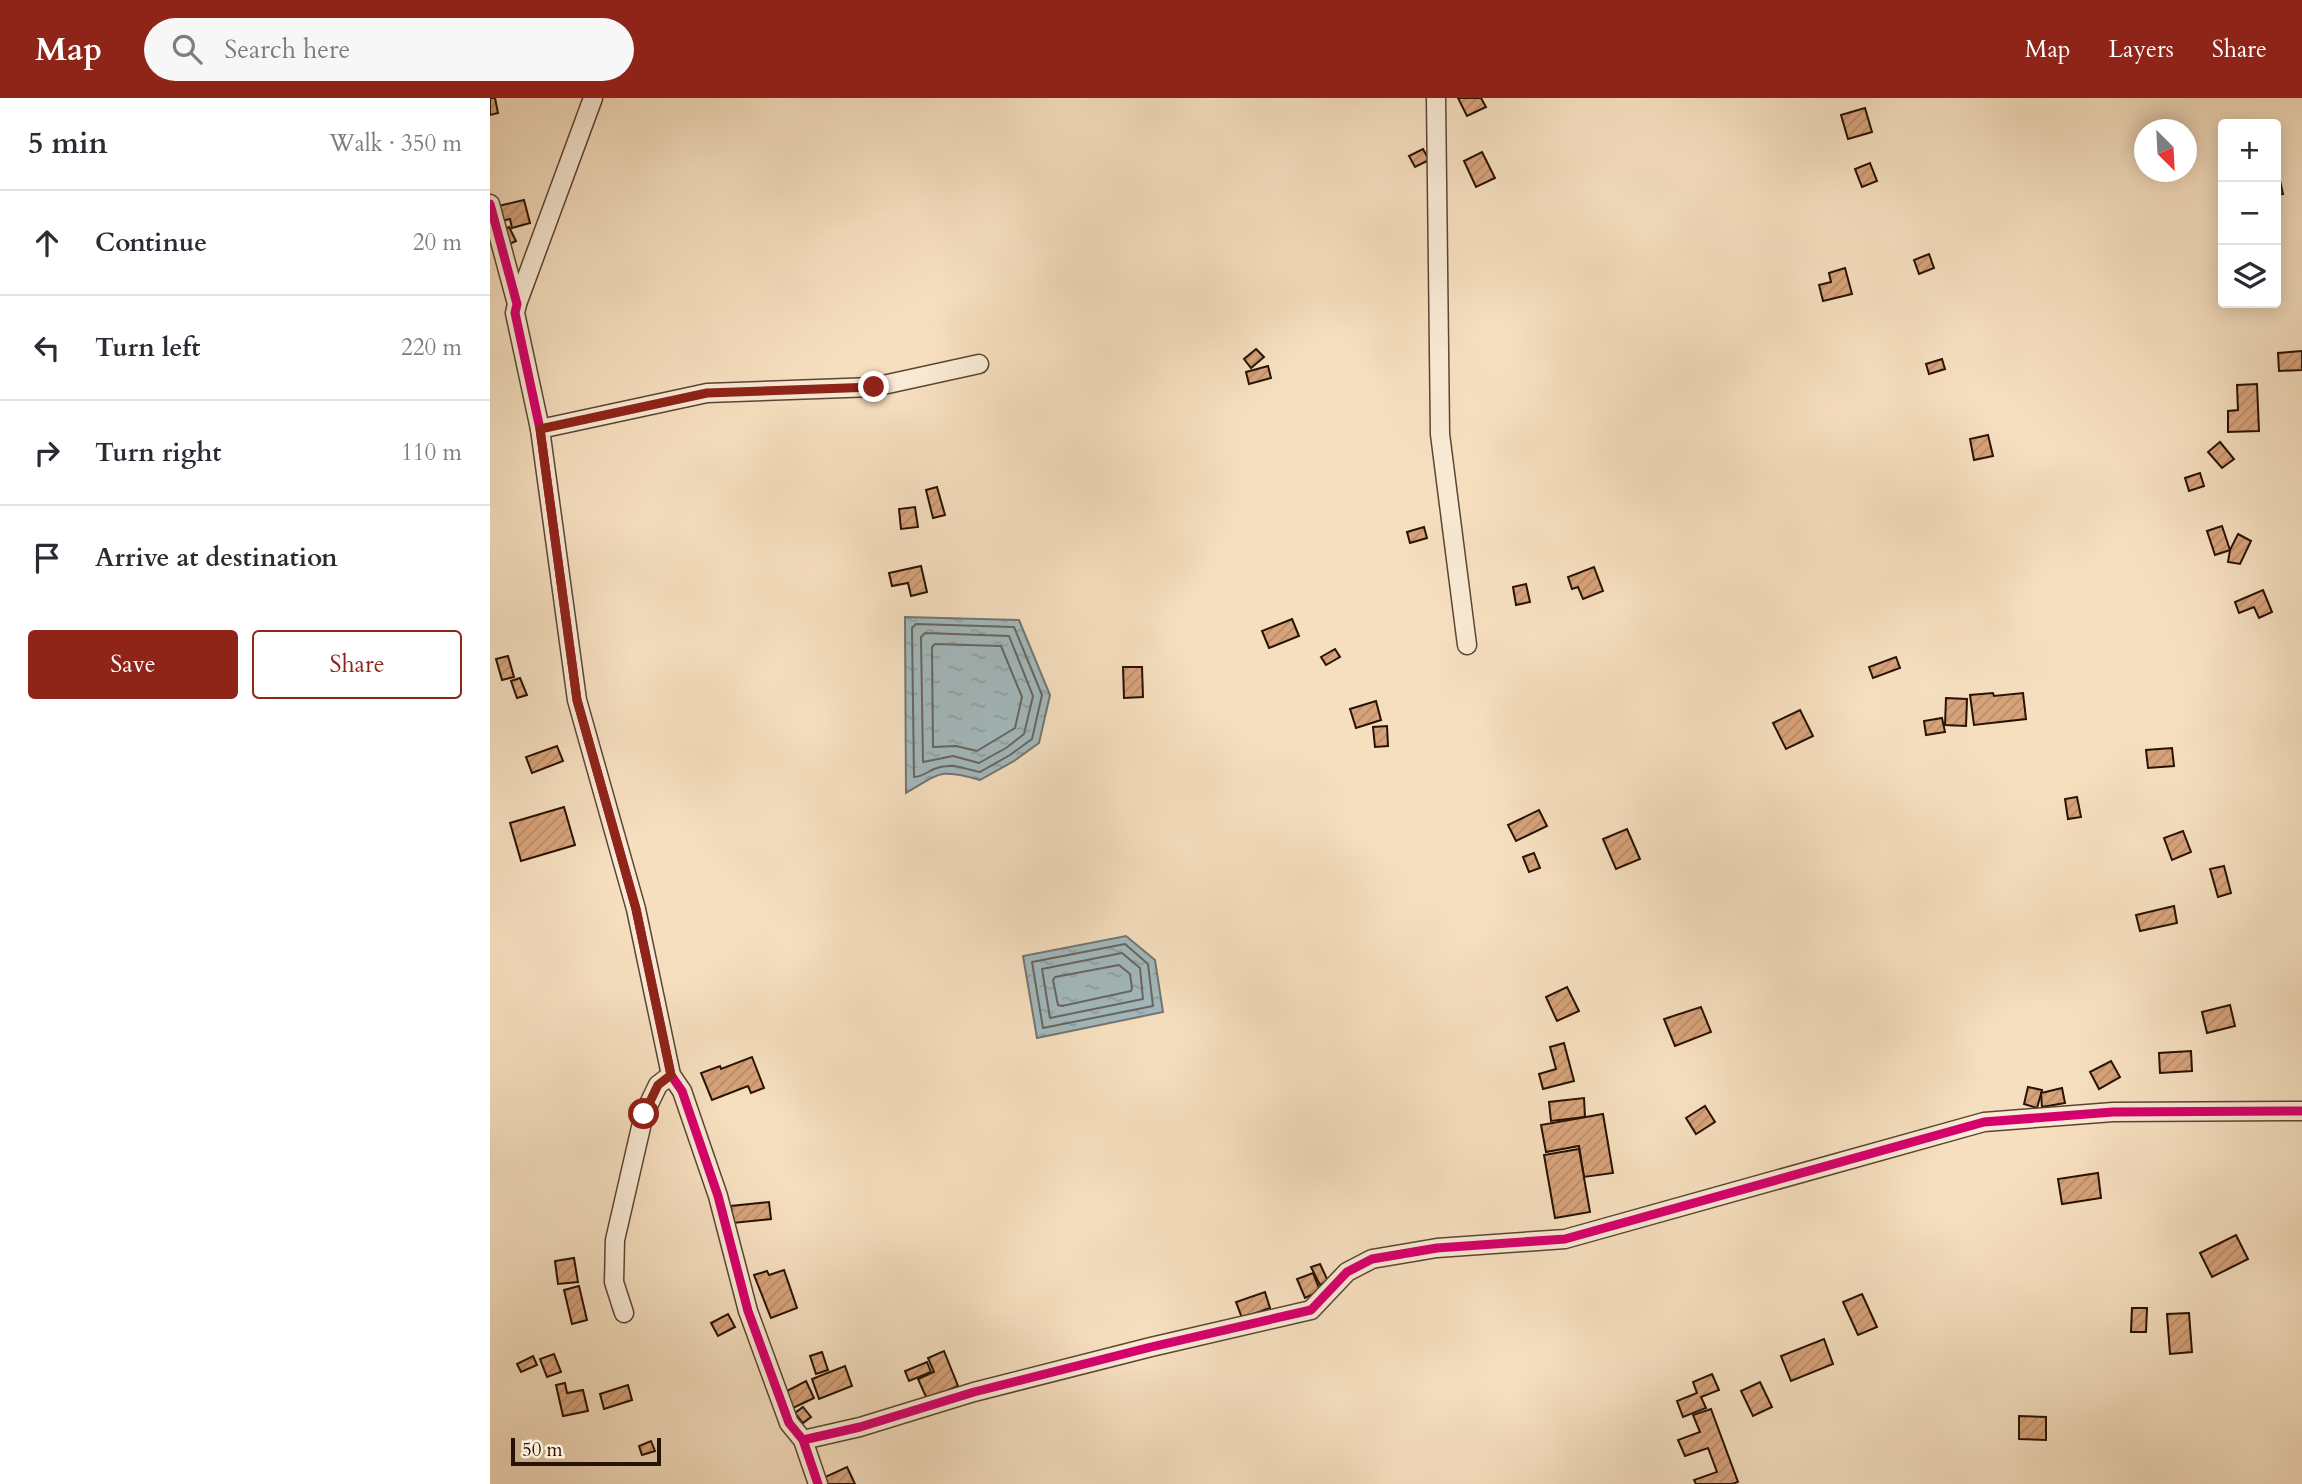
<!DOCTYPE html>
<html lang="en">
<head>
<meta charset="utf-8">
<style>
	:root { --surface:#fff; --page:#f7f7f7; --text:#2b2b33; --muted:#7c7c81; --line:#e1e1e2; --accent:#8f2418 }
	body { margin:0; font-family:Cardo,serif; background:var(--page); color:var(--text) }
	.controls { position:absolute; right:21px; top:21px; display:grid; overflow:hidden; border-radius:7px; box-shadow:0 4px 18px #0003 }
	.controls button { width:63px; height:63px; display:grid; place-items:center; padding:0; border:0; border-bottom:2px solid var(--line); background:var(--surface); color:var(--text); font:35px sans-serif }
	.compass { position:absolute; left:1644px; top:21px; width:63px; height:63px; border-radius:50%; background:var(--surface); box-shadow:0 4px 18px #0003; rotate:156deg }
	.scale { position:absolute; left:21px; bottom:18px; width:150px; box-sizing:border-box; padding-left:7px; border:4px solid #281203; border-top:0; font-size:19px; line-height:24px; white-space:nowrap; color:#281203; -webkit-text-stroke:5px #f9ead5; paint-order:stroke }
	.stop { position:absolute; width:21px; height:21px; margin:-16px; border:5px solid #8f2418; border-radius:50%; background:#fff }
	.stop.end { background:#8f2418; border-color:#fff; box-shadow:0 2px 7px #0008 }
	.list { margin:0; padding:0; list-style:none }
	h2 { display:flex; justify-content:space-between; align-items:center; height:91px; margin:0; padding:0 28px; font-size:30px }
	h2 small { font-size:23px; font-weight:400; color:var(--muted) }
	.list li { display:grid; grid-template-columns:46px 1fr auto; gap:21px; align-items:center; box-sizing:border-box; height:105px; padding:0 28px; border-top:2px solid var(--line) }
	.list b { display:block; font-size:26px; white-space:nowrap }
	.list em { font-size:23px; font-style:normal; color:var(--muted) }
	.actions { display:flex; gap:14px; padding:21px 28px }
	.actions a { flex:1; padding:16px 0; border:2px solid var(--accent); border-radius:7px; text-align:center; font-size:24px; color:var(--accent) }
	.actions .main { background:var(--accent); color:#fff }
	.icon { flex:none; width:38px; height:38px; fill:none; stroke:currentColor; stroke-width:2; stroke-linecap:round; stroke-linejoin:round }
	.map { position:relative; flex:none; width:1812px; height:1386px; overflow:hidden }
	header { display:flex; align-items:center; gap:42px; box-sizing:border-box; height:98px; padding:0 35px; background:var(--accent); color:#fff }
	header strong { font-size:33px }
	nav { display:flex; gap:38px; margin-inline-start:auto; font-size:24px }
	.search { width:490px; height:63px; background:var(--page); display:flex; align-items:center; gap:18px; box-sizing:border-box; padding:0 24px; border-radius:38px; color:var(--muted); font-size:26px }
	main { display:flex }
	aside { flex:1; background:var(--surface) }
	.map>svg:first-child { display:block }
	.water { fill:url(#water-ripples); stroke:#727673; stroke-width:2 }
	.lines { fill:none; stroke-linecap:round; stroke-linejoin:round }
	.shore { stroke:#666660; stroke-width:2 }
	.building { fill:url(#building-hatch); stroke:#281203; stroke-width:2 }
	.street-casing { stroke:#5c4532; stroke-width:21 }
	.street { stroke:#f9ead5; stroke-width:18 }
	.cycleway-casing { stroke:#f9ead5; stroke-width:13 }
	.cycleway { stroke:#d6006c; stroke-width:9 }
	.route { stroke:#8f2418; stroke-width:9 }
</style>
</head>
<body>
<header>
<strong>Map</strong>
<div class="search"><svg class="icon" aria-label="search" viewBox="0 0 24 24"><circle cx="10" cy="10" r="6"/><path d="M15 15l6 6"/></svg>Search here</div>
<nav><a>Map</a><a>Layers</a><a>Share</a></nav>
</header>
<main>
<aside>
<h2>5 min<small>Walk · 350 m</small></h2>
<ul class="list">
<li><svg class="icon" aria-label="ahead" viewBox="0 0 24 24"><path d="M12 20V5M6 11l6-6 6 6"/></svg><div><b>Continue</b></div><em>20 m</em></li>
<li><svg class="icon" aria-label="left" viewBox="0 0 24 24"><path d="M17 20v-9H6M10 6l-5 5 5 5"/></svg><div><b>Turn left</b></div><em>220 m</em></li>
<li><svg class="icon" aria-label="right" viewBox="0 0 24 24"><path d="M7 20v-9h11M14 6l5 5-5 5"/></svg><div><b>Turn right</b></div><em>110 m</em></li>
<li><svg class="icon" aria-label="arrive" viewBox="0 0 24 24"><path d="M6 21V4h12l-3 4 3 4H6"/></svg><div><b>Arrive at destination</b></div></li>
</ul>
<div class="actions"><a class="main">Save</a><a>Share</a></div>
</aside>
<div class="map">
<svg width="1812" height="1386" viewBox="0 0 1812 1386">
	<defs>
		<pattern id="water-ripples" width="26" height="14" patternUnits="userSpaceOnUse" patternTransform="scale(1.75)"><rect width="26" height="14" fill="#a3b9be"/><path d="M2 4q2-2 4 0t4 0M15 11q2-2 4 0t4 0" fill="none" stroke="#8c9ea2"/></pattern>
		<pattern id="building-hatch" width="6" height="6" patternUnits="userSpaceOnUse" patternTransform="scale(1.75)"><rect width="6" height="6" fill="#d7a37b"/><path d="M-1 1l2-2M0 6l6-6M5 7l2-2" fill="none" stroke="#b98b69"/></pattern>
	</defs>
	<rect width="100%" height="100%" fill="#f6dfbf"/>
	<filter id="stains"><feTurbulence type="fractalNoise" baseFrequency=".00286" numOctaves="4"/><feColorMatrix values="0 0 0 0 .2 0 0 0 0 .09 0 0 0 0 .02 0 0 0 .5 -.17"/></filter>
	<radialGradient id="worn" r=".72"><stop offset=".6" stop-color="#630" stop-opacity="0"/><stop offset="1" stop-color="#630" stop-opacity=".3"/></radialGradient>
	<!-- water -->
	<g class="water">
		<path d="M415,519l114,3 31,75 -11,48 -25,18 -34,19c-40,-12 -40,-7 -74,13z"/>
		<path d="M636,838l29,24 8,52 -126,26 -14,-82z"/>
	</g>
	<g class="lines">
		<!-- shore -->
		<g class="shore">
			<path d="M426,526l98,3 28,68 -10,44 -22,16 -30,17c-16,-3 -29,-10 -46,-3 -7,3 -12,8 -20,8l-2,-149z"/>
			<path d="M435,535l84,3 24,60 -9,38 -18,14 -27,15 -26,-7 -30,6 -2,-125z"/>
			<path d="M445,546l66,2 21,51 -7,31 -38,23 -21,-5 -23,1 -1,-100z"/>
			<path d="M635,846l23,20 5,42 -110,22 -11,-66z"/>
			<path d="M632,855l18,15 3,31 -93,19 -8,-49z"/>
			<path d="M629,867l11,9 2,14 -1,3 -69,15 -4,-1 -5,-25 2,-3z"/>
		</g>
	</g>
	<!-- building -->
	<g class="building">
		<path d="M0,0h5l3,15 -8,2z"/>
		<path d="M968,0h23l5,9 -19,9z"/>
		<path d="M1375,10l7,24 -24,7 -7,-24z"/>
		<path d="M933,51l6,11 -14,7 -6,-11z"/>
		<path d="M992,54l13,26 -19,9 -12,-26z"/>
		<path d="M1380,65l7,18 -15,6 -7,-18z"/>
		<path d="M1788,74l5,22 -7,1v-22z"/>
		<path d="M34,102l6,23 -18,5 -2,-9 -12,3 -4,-15z"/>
		<path d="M19,129l7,14 -11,5 -7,-14z"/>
		<path d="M1439,156l5,14 -15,6 -5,-14z"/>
		<path d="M1355,170l7,26 -29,7 -4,-16 12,-3 -2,-9z"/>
		<path d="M766,251l8,8 -13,11 -7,-9z"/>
		<path d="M1812,253v19l-23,1 -1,-18z"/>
		<path d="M1452,261l3,10 -16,5 -3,-10z"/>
		<path d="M778,268l3,12 -22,6 -3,-12z"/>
		<path d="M1767,286l2,47 -31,1v-21l10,-1 -1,-25z"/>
		<path d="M1498,337l5,21 -19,4 -4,-21z"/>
		<path d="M1730,344l14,17 -12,9 -14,-16z"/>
		<path d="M1710,375l4,13 -15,5 -4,-13z"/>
		<path d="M447,389l8,28 -12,3 -7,-28z"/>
		<path d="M425,409l3,20 -17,2 -2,-20z"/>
		<path d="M1732,428l8,24 -15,5 -8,-24z"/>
		<path d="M934,429l3,11 -17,5 -3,-11z"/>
		<path d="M1748,436l13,7 -11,23 -12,-2 2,-12z"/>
		<path d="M431,468l6,26 -16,4 -3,-13 -16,3 -3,-13z"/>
		<path d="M1104,469l9,24 -20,8 -5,-12 -6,2 -4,-12z"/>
		<path d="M1036,486l4,18 -14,3 -3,-18z"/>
		<path d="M1773,492l9,22 -13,6 -5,-11 -15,6 -4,-11z"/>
		<path d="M802,521l7,17 -30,12 -7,-17z"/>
		<path d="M845,551l5,8 -14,8 -5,-8z"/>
		<path d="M18,558l6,21 -12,3 -6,-21z"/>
		<path d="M1406,559l4,11 -27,10 -4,-11z"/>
		<path d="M633,569h19l1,30 -19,1z"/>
		<path d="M30,580l7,17 -10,3 -6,-17z"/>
		<path d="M1503,595l1,3 29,-3 3,26 -52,6 -4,-30z"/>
		<path d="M1456,600l21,1 -1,27 -21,-1z"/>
		<path d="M886,603l5,19 -25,8 -6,-19z"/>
		<path d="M1310,612l13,26 -27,13 -13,-26z"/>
		<path d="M1452,620l3,14 -19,3 -2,-14z"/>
		<path d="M897,628l1,20 -13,1 -2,-20z"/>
		<path d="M67,648l6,15 -31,12 -6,-16z"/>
		<path d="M1682,650l2,18 -26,2 -2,-18z"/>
		<path d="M1587,699l4,20 -13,2 -3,-20z"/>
		<path d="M74,709l11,38 -54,16 -11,-38z"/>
		<path d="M1049,712l8,16 -31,15 -8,-16z"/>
		<path d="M1137,731l13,30 -24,10 -13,-30z"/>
		<path d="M1693,733l8,21 -19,8 -8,-22z"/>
		<path d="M1044,755l6,15 -11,4 -6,-15z"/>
		<path d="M1734,768l7,27 -13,4 -8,-28z"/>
		<path d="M1684,808l3,17 -37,8 -4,-16z"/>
		<path d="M1077,889l12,24 -22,10 -11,-24z"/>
		<path d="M1740,907l5,21 -28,7 -5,-21z"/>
		<path d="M1211,909l10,25 -36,14 -11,-27z"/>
		<path d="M1074,945l10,38 -31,8 -4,-15 17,-5 -6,-22z"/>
		<path d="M1701,953l1,20 -32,2 -1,-20z"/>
		<path d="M262,959l12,31 -13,5 -3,-7 -36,14 -11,-27 19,-7 1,3z"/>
		<path d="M1621,963l9,16 -21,12 -9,-17z"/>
		<path d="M1538,989l14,3 -5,18 -13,-4z"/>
		<path d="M1572,990l3,15 -23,4 -1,-14z"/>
		<path d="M1094,1000l1,19 -34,4 -2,-19z"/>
		<path d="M1215,1008l10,16 -19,12 -10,-16z"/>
		<path d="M1113,1016l10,59 -29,4 -5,-31 -33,6 -5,-27z"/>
		<path d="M1089,1051l11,63 -35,6 -11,-63z"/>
		<path d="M1608,1075l3,25 -39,6 -4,-25z"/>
		<path d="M279,1104l2,17 -38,4 -2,-17z"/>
		<path d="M1746,1137l12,24 -36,18 -12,-24z"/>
		<path d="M84,1160l4,24 -20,2 -3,-23z"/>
		<path d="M830,1166l8,17 -8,4 -9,-18z"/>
		<path d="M294,1172l13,38 -26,10 -17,-43 13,-4 2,4z"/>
		<path d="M823,1175l7,18 -15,7 -8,-19z"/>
		<path d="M89,1188l8,34 -15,4 -8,-34z"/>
		<path d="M775,1194l5,16 -28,10 -6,-16z"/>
		<path d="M1372,1196l15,33 -19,8 -15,-33z"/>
		<path d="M1642,1210h15l-1,24h-15z"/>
		<path d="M1699,1215l3,39 -22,2 -3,-40z"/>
		<path d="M238,1216l7,13 -17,9 -7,-13z"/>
		<path d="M1334,1241l9,25 -42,17 -10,-25z"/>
		<path d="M454,1253l14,35 -31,13 -9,-20 16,-7 -6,-14z"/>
		<path d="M332,1254l6,18 -12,4 -6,-18z"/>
		<path d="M64,1256l7,18 -14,5 -7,-18z"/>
		<path d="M43,1258l4,9 -16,7 -4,-8z"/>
		<path d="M437,1264l4,10 -22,9 -4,-10z"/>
		<path d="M355,1268l7,20 -33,13 -7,-20z"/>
		<path d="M1222,1276l7,16 -18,7 5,11 -23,9 -6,-16 20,-8 -4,-11z"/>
		<path d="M316,1283l8,17 -23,11 -8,-16z"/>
		<path d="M1270,1284l12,25 -19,9 -12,-25z"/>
		<path d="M75,1285l2,10 16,-3 5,21 -25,5 -7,-31z"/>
		<path d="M138,1287l4,15 -28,9 -4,-15z"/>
		<path d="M313,1309l8,10 -8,6 -8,-10z"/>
		<path d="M1221,1311l27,73 -6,2h-36l-2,-4 23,-8 -9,-24 -23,8 -7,-16 22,-8 -7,-17z"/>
		<path d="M1529,1318l27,1v23l-27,-1z"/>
		<path d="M161,1343l4,10 -13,4 -3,-9z"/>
		<path d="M357,1369l8,17h-30l-2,-6z"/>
	</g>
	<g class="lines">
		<defs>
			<g id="street">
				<path d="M946,0l4,336 27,211"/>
				<path d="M0,106l27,100 -2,9 25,116 37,271 59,209 35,166 11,16 36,105 30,115 41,112 14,17 15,44"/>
				<path d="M27,206l76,-206"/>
				<path d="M50,331l167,-36 167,-6 105,-23"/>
				<path d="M134,1215l-10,-31 1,-42 29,-126 14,-29 13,-10"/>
				<path d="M313,1342l57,-13 114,-35 177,-45 160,-37 36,-38 25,-13 65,-11 128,-9 419,-117 129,-10 189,-1"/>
			</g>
		</defs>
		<!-- street casing -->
		<use href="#street" class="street-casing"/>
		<!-- street -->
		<use href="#street" class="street"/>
		<defs>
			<g id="cycleway">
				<path d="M0,106l27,100 -2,9 25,116 37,271 59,209 35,166 11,16 36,105 30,115 41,112 14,17 15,44"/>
				<path d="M313,1342l57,-13 114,-35 177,-45 160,-37 36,-38 25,-13 65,-11 128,-9 419,-117 129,-10 189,-1"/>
			</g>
		</defs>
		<!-- cycleway casing -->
		<use href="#cycleway" class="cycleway-casing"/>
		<!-- cycleway -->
		<use href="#cycleway" class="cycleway"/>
	</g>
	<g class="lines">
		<!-- route -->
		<path class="route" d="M154,1016l14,-29 13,-10 -35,-166 -59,-209 -37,-271 167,-36 167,-6"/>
	</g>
	<rect width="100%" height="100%" filter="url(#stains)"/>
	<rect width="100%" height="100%" fill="url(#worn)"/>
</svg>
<div class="controls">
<button>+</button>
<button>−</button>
<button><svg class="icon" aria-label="layers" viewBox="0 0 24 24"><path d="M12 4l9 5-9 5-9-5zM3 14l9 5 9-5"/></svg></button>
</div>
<svg class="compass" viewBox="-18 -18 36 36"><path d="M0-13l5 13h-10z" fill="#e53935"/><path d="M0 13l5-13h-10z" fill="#7c7c81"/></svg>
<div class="scale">50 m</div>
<div class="stop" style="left:154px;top:1016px"></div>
<div class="stop end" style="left:384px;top:289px"></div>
</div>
</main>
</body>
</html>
